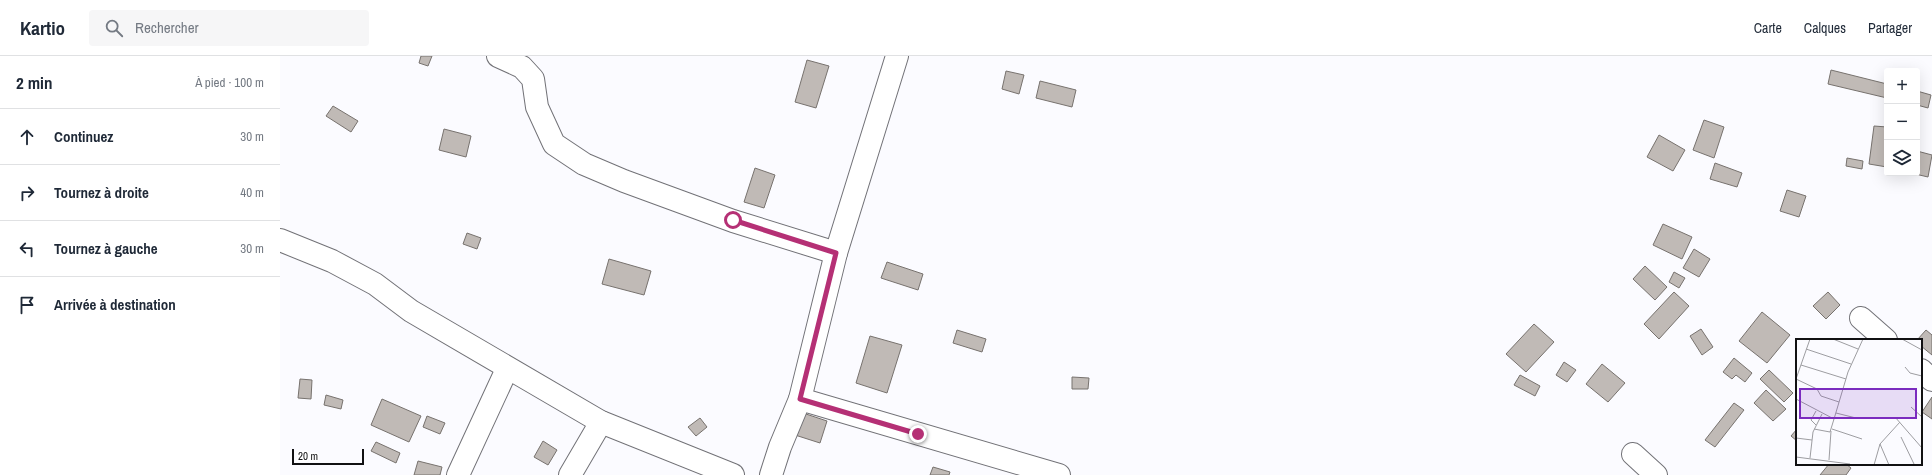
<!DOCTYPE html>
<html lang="fr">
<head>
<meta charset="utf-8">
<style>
	:root { --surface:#fff; --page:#f6f6f7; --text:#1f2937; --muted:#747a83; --line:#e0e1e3 }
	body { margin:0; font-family:"Archivo Narrow",sans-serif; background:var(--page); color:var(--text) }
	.controls { position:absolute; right:12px; top:12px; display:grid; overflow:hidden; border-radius:4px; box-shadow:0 4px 16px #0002 }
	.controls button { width:36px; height:36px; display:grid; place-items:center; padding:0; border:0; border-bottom:1px solid var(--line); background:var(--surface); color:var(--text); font:20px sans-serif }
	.scale { position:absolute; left:12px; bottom:10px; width:72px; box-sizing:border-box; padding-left:4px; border:2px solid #111113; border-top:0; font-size:11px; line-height:14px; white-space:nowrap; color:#111113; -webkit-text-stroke:3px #fff; paint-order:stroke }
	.stop { position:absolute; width:12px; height:12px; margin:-9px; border:3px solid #b53075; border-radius:50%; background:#fff }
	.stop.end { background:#b53075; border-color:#fff; box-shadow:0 1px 4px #0008 }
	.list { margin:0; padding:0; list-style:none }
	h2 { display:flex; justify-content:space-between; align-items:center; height:52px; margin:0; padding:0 16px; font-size:17px }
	h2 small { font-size:13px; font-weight:400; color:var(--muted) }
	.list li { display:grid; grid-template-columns:26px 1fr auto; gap:12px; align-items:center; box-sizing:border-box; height:56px; padding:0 16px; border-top:1px solid var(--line) }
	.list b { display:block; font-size:15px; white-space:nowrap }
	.list em { font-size:13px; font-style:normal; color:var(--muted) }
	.icon { flex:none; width:22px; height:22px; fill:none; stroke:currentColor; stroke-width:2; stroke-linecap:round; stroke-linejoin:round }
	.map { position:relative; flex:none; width:1652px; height:419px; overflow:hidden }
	header { display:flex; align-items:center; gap:24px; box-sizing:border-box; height:56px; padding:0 20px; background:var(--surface); border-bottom:1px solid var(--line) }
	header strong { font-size:19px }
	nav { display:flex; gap:22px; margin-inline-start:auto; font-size:14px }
	.search { width:280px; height:36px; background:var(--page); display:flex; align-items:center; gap:10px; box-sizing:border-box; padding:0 14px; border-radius:4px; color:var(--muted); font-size:15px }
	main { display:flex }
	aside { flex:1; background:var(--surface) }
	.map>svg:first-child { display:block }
	.building { fill:#c0bab6; stroke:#77726e }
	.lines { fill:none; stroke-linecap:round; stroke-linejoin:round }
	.minor-casing { stroke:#727277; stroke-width:24 }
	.minor { stroke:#fff; stroke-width:22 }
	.route { stroke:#b53075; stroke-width:5 }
	.inset-road { fill:none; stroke:#9d9da1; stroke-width:1 }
	.view { fill:#7b2cbf; fill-opacity:0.15; stroke:#7b2cbf; stroke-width:2 }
	.inset-edge { fill:none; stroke:#111113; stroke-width:2 }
</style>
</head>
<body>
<header>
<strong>Kartio</strong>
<div class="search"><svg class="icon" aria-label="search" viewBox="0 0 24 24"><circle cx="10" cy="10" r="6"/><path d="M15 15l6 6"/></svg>Rechercher</div>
<nav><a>Carte</a><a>Calques</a><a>Partager</a></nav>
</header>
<main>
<aside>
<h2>2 min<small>À pied · 100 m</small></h2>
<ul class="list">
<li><svg class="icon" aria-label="ahead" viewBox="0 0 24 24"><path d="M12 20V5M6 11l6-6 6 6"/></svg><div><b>Continuez</b></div><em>30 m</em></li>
<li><svg class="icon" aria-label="right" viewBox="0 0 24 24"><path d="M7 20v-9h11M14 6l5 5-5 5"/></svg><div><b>Tournez à droite</b></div><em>40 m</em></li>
<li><svg class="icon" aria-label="left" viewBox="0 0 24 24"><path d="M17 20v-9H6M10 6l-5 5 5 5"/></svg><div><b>Tournez à gauche</b></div><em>30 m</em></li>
<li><svg class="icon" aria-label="arrive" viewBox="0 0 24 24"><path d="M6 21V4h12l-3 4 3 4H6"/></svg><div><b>Arrivée à destination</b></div></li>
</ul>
</aside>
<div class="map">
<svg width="1652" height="419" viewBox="0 0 1652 419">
	<rect width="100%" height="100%" fill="#fbfbff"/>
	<!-- building -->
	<g class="building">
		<path d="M141,0h11l-4,10 -9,-3z"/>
		<path d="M527,4l22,6 -13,42 -21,-6z"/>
		<path d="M1551,14l56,14v14l-59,-14z"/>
		<path d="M726,15l18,4 -5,19 -17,-5z"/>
		<path d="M760,25l36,9 -4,17 -36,-9z"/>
		<path d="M1637,35l14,4 -3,13 -11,-3z"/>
		<path d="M53,50l25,15 -7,11 -25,-16z"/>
		<path d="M1424,64l20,7 -10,31 -21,-8z"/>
		<path d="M1594,70l13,1v40l-18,-3z"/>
		<path d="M164,73l27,7 -5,21 -27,-7z"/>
		<path d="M1379,79l26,15 -12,21 -26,-14z"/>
		<path d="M1637,95l15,4 -4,22 -17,-4h6z"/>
		<path d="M1567,102l16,3 -1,8 -16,-3z"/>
		<path d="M1435,107l27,10 -5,14 -27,-8z"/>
		<path d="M475,112l20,7 -11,33 -20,-6z"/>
		<path d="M1507,134l19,6 -7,21 -19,-6z"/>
		<path d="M1383,168l29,13 -10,22 -29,-14z"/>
		<path d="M187,177l14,5 -4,11 -14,-5z"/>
		<path d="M1414,193l16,10 -11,18 -16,-9z"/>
		<path d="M329,203l42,12 -7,24 -42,-11z"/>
		<path d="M607,206l36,12 -5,16 -37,-12z"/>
		<path d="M1365,210l22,21 -12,13 -22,-21z"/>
		<path d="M1394,216l11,6 -6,10 -10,-6z"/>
		<path d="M1394,236l15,14 -30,33 -15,-15z"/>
		<path d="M1548,236l12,13 -14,14 -13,-13z"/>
		<path d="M1482,256l28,23 -23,28 -28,-22z"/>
		<path d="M1254,268l20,18 -28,30 -20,-18z"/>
		<path d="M1421,273l12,18 -11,8 -12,-19z"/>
		<path d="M677,274l29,9 -4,13 -29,-9z"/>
		<path d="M1646,274l6,5v20l-11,-9v-6h-4z"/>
		<path d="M590,280l32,9 -15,48 -31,-10z"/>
		<path d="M1454,302l18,15 -7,9 -9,-7 -4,4 -9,-7z"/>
		<path d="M1284,306l12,8 -9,12 -11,-7z"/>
		<path d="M1322,308l23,19 -17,19 -22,-18z"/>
		<path d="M1489,314l24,23 -9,9 -24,-23z"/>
		<path d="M1240,319l20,11 -5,10 -21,-11z"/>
		<path d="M792,321l17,1 -1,11h-16z"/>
		<path d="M20,323l12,1 -1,19 -13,-1z"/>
		<path d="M1486,334l20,19 -13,12 -19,-18z"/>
		<path d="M46,339l17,5 -2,9 -17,-4z"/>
		<path d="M1652,341v22l-10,-7z"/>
		<path d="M102,343l39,17 -12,26 -38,-17z"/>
		<path d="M1454,347l10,7 -29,37 -10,-7z"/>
		<path d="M523,357l24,8 -7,22 -25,-8z"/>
		<path d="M147,360l18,7 -5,11 -17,-7z"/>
		<path d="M420,362l7,9 -11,9 -8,-9z"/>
		<path d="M1517,373v12l-6,-5z"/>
		<path d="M263,385l14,9 -9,15 -14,-8z"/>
		<path d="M96,386l24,11 -4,10 -25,-12z"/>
		<path d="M138,405l24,6 -2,8h-26z"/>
		<path d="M1549,408h17l5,4 -5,7h-26z"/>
		<path d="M653,411l17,5 -1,3h-19z"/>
	</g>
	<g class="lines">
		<defs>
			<g id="minor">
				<path d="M218,0l24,11 11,12 4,28 17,37 30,20 40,17 109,40 103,32"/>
				<path d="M0,184l52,21 43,23 36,27 190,111 132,53"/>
				<path d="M1581,262l25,22"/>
				<path d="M1641,314l11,10"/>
				<path d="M520,343l259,76"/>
				<path d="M1353,398l23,21"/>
				<path d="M178,419l49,-106"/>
				<path d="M290,419l31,-53"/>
				<path d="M491,419l9,-28 20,-48 36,-146 61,-197"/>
			</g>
		</defs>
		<!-- minor casing -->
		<use href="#minor" class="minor-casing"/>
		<!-- minor -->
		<use href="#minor" class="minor"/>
	</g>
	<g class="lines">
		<!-- route -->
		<path class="route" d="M453,164l103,33 -36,146 118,35"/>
	</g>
	<!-- overview -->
	<g transform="translate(1516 283)">
		<rect width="126" height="126" fill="#fbfbff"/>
		<path class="inset-road" d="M37,0l25,10M106,0l20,11M10,10l45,15M5,26l45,14M109,28l5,6 12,3M0,40l21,10 4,7 18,6M0,40l14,-40M0,60l38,20 14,-47 15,-33M115,68l11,10M20,72l-5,9 5,5M40,74l20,5M99,78l27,31M18,90l16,3 4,-13M36,90l30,10M105,98l13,27M0,99l16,2M84,105l9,21M0,118l54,7M14,119l3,-26 9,-18M33,121l2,-29M78,126l6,-21 20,-22"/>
		<path class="view" d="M4,50h116v29h-116z"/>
		<rect width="126" height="126" class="inset-edge"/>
	</g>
</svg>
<div class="controls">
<button>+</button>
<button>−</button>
<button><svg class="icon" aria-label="layers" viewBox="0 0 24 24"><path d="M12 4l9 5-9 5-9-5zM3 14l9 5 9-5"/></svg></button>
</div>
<div class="scale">20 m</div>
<div class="stop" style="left:453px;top:164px"></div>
<div class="stop end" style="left:638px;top:378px"></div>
</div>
</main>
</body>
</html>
